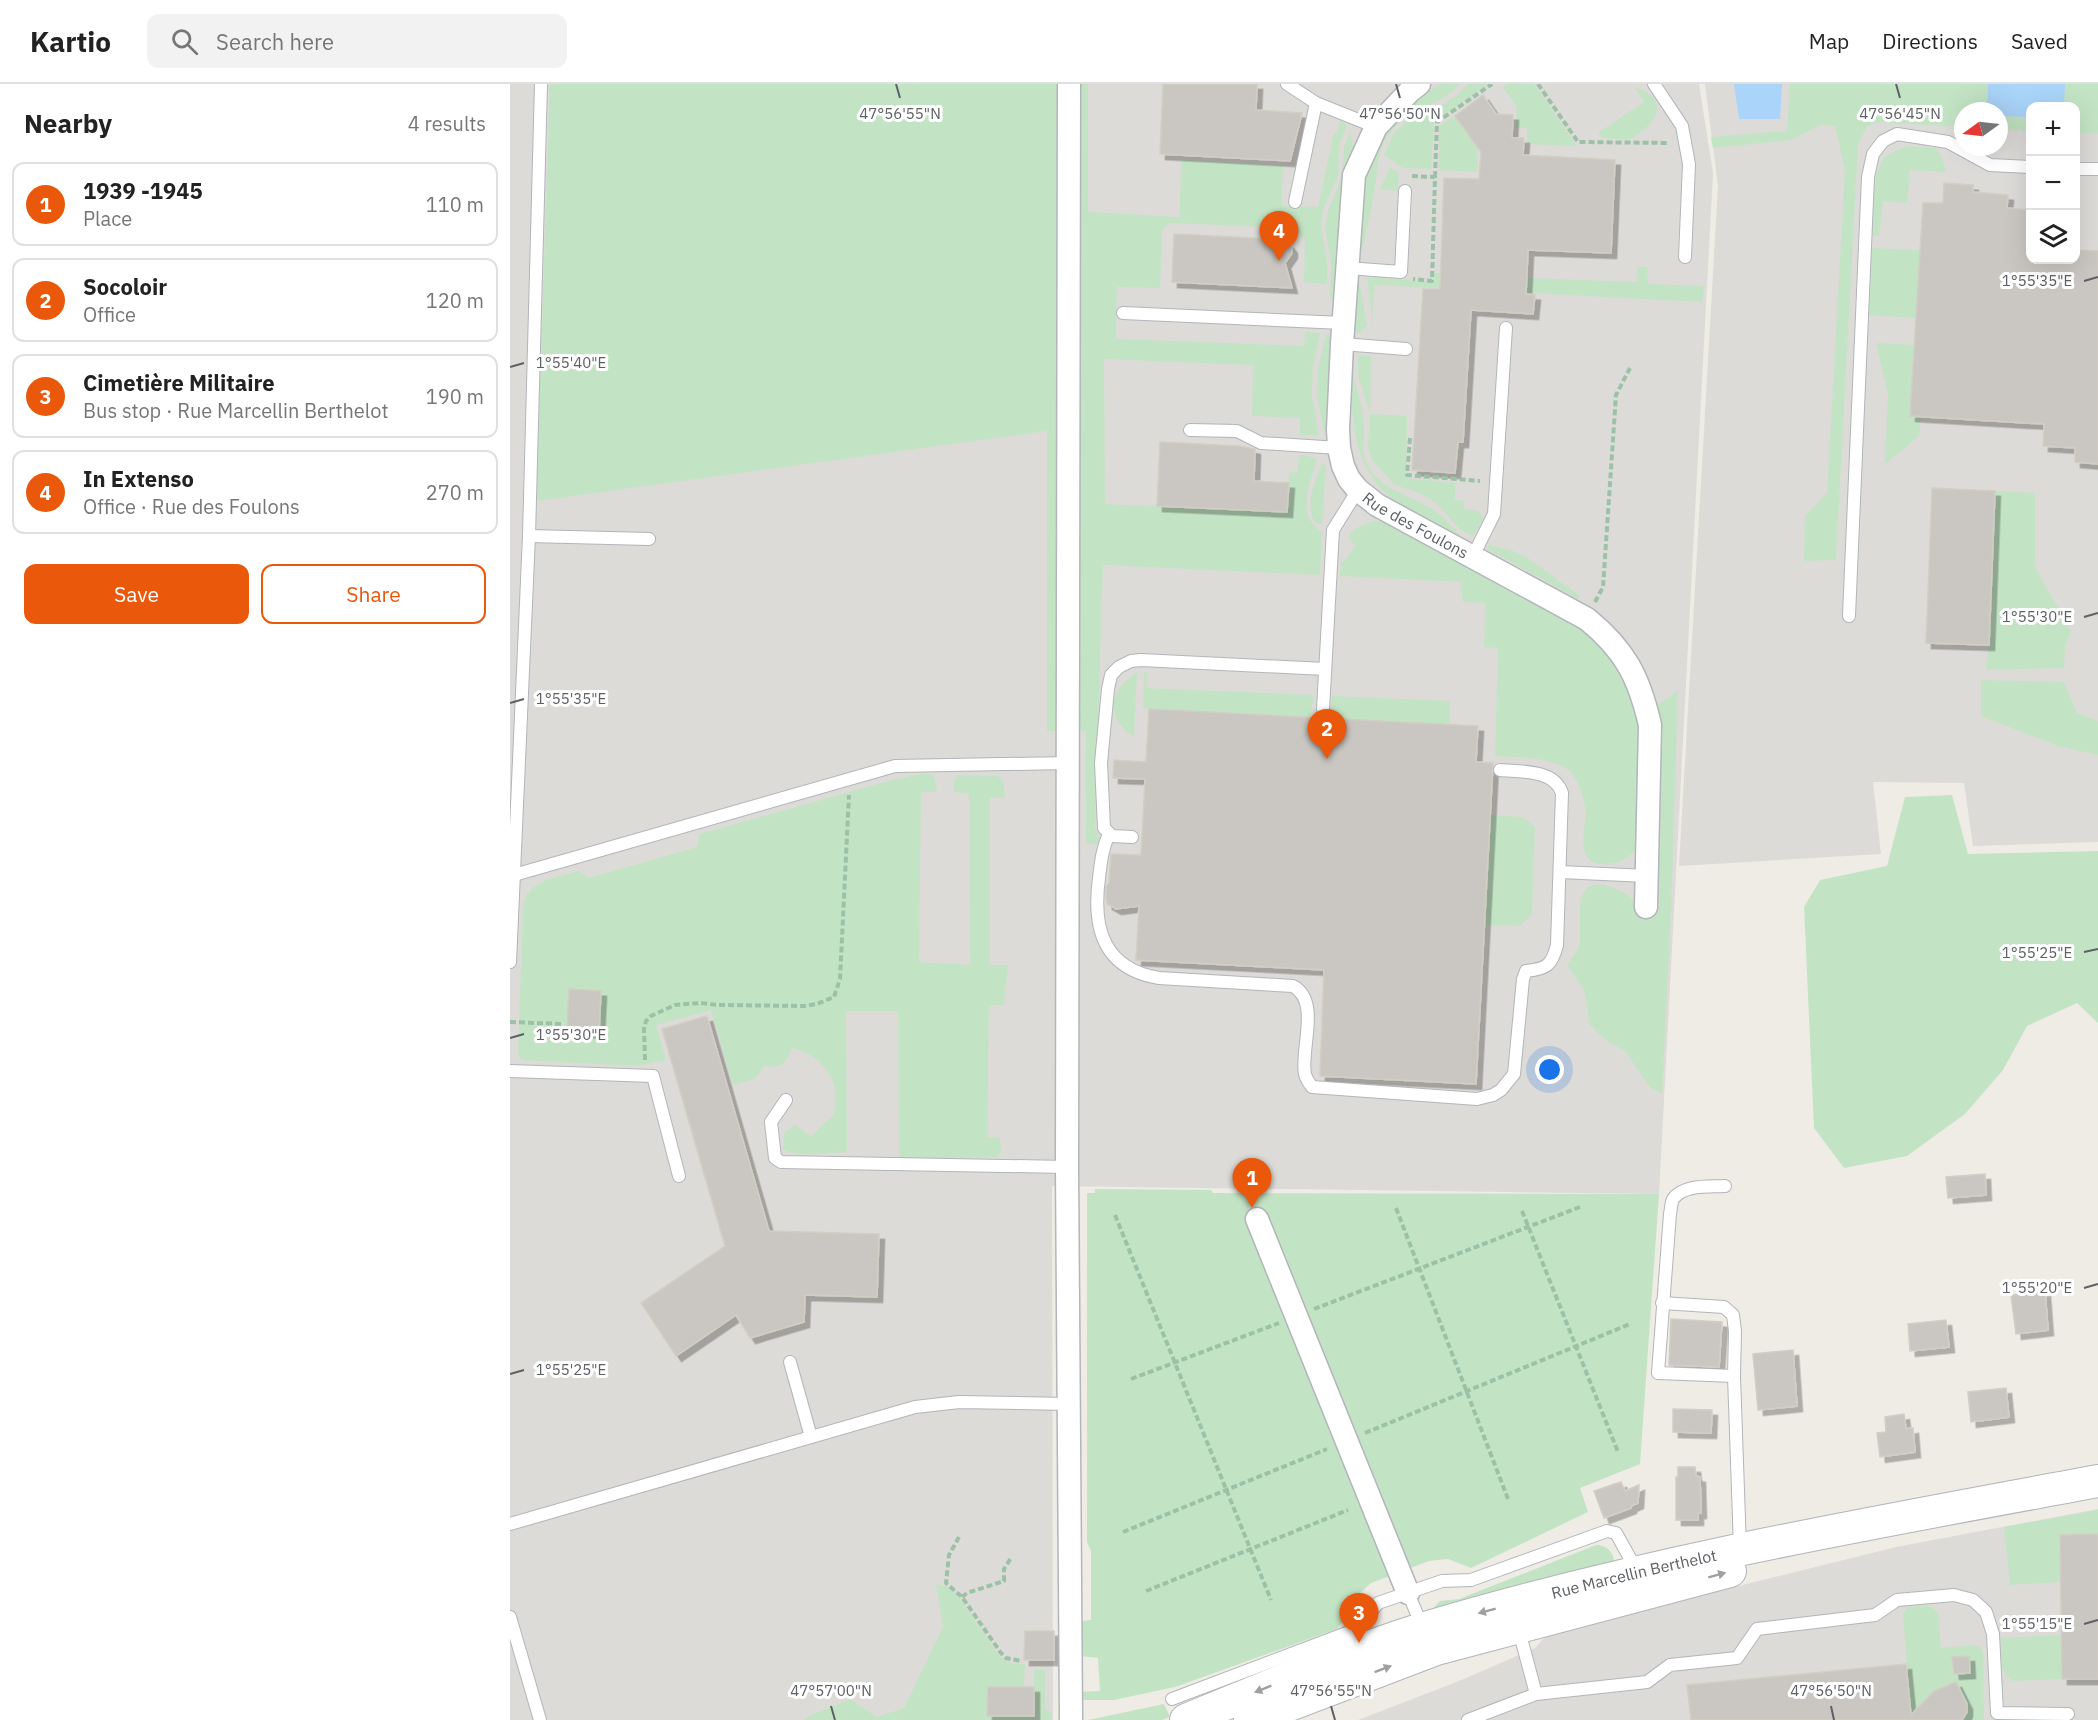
<!DOCTYPE html>
<html lang="en">
<head>
<meta charset="utf-8">
<style>
	:root { --surface:#fff; --page:#f2f2f2; --text:#222; --muted:#767676; --line:#e0e0e0; --accent:#ea580c }
	body { margin:0; font-family:"IBM Plex Sans",sans-serif; background:var(--page); color:var(--text) }
	.controls { position:absolute; right:18px; top:18px; display:grid; overflow:hidden; border-radius:12px; box-shadow:0 6px 24px #0002 }
	.controls button { width:54px; height:54px; display:grid; place-items:center; padding:0; border:0; border-bottom:2px solid var(--line); background:var(--surface); color:var(--text); font:30px sans-serif }
	.compass { position:absolute; left:1444px; top:18px; width:54px; height:54px; border-radius:50%; background:var(--surface); box-shadow:0 6px 24px #0002; rotate:255deg }
	.you { position:absolute; left:1040px; top:986px; width:21px; height:21px; margin:-15px; border:4px solid #fff; border-radius:50%; background:#1a73e8; box-shadow:0 0 0 9px #1a73e833 }
	.badge { display:grid; place-items:center; width:39px; height:39px; border-radius:50%; background:var(--accent); color:#fff; font-size:20px; font-weight:700 }
	.pin { position:absolute; translate:-50% -50px; filter:drop-shadow(0 2px 3px #0008) }
	.pin::after { content:''; position:absolute; top:32px; width:21px; height:18px; background:inherit; clip-path:polygon(0 0,100% 0,50% 100%) }
	.list { margin:0; padding:0; list-style:none }
	h2 { display:flex; justify-content:space-between; align-items:center; height:78px; margin:0; padding:0 24px; font-size:26px }
	h2 small { font-size:20px; font-weight:400; color:var(--muted) }
	.list li { display:grid; grid-template-columns:39px 1fr auto; gap:18px; align-items:center; box-sizing:border-box; height:84px; margin:0 12px 12px; padding:0 12px; border:2px solid var(--line); border-radius:12px }
	.list b { display:block; font-size:22px; white-space:nowrap }
	.list p { margin:0; font-size:20px; white-space:nowrap; color:var(--muted) }
	.list em { font-size:20px; font-style:normal; color:var(--muted) }
	.actions { display:flex; gap:12px; padding:18px 24px }
	.actions a { flex:1; padding:14px 0; border:2px solid var(--accent); border-radius:12px; text-align:center; font-size:21px; color:var(--accent) }
	.actions .main { background:var(--accent); color:#fff }
	.icon { flex:none; width:33px; height:33px; fill:none; stroke:currentColor; stroke-width:2; stroke-linecap:round; stroke-linejoin:round }
	.map { position:relative; flex:none; width:1588px; height:1636px; overflow:hidden }
	header { display:flex; align-items:center; gap:36px; box-sizing:border-box; height:84px; padding:0 30px; background:var(--surface); border-bottom:2px solid var(--line) }
	header strong { font-size:28px }
	nav { display:flex; gap:33px; margin-inline-start:auto; font-size:21px }
	.search { width:420px; height:54px; background:var(--page); display:flex; align-items:center; gap:15px; box-sizing:border-box; padding:0 21px; border-radius:12px; color:var(--muted); font-size:22px }
	main { display:flex }
	aside { flex:1; background:var(--surface) }
	.map>svg:first-child { display:block }
	.industrial { fill:#dddbd7; fill-rule:evenodd }
	.green { fill:#c3e4c4 }
	.water { fill:#aad4f9 }
	.building { fill:#cac7c2; stroke:#d2cec4; stroke-width:1.5; filter:url(#shadow) }
	.lines { fill:none; stroke-linecap:round; stroke-linejoin:round }
	.lane-casing { stroke:#b2b5b9; stroke-width:14 }
	.street-casing { stroke:#b2b5b9; stroke-width:25 }
	.secondary-casing { stroke:#b1b4b9; stroke-width:34 }
	.path { stroke:#9bc2a7; stroke-width:4; stroke-dasharray:6 3; stroke-linecap:butt }
	.lane { stroke:#fff; stroke-width:12 }
	.street { stroke:#fff; stroke-width:22 }
	.secondary { stroke:#fff; stroke-width:32 }
	.oneway { fill:#9ea0a2 }
	.ticks { fill:none; stroke:#5d6064; stroke-width:2 }
	.labels { text-anchor:middle; stroke-width:6; stroke-linejoin:round; paint-order:stroke }
	.street-label { font-size:16px; fill:#5d6064; stroke:#fff }
	.ticks-label { font-size:15px; text-anchor:middle; fill:#5d6064; stroke:#fff; stroke-width:6; stroke-linejoin:round; paint-order:stroke }
</style>
</head>
<body>
<header>
<strong>Kartio</strong>
<div class="search"><svg class="icon" aria-label="search" viewBox="0 0 24 24"><circle cx="10" cy="10" r="6"/><path d="M15 15l6 6"/></svg>Search here</div>
<nav><a>Map</a><a>Directions</a><a>Saved</a></nav>
</header>
<main>
<aside>
<h2>Nearby<small>4 results</small></h2>
<ul class="list">
<li><span class="badge">1</span><div><b>1939 -1945</b><p>Place</p></div><em>110 m</em></li>
<li><span class="badge">2</span><div><b>Socoloir</b><p>Office</p></div><em>120 m</em></li>
<li><span class="badge">3</span><div><b>Cimetière Militaire</b><p>Bus stop · Rue Marcellin Berthelot</p></div><em>190 m</em></li>
<li><span class="badge">4</span><div><b>In Extenso</b><p>Office · Rue des Foulons</p></div><em>270 m</em></li>
</ul>
<div class="actions"><a class="main">Save</a><a>Share</a></div>
</aside>
<div class="map">
<svg width="1588" height="1636" viewBox="0 0 1588 1636">
	<defs>
		<filter id="shadow"><feDropShadow dx="5.5" dy="5.5" stdDeviation="0" flood-color="#0004"/></filter>
	</defs>
	<rect width="100%" height="100%" fill="#eeece5"/>
	<!-- industrial -->
	<g class="industrial">
		<path d="M0,0h1189l14,89 -54,1021 -607,-8 1,534h-543z"/>
		<path d="M1195,0h393v758l-125,4 -9,-63 -91,-1 8,72 -202,12 39,-680zM1520,22h46v154h-46zM1453,27h36v36h-36z"/>
		<path d="M1588,1425v211h-740l101,-39 76,-33 14,-15 347,-86z"/>
	</g>
	<!-- green -->
	<g class="green">
		<path d="M40,0h514l-2,647h-15v-300l-511,70z"/>
		<path d="M566,0h12v128l91,5 3,-57 101,6 -2,40 37,1 16,-74h3l3,-14 7,7 -8,19 -1,31 -15,34 -2,16 6,35v23l-23,-2 1,-42 -11,-12 -124,-5 -8,7 -2,58 -43,-1 -1,52 188,7 1,-14 15,1 -7,34 -1,28 7,40h-19v-17l-48,-2 1,-51 -149,-6 1,145 182,8 2,-40 8,1 2,-18h6l12,4c-7,25 -22,56 5,73l-2,43 -217,-10 -8,262 5,17h-14v-113h-9z"/>
		<path d="M930,0h20c-8,9 -20,16 -30,21 -7,4 -15,5 -21,10 -37,28 -28,45 -36,85 -3,17 -8,33 -10,50l-5,-2c4,-54 5,-99 48,-139 10,-9 23,-17 34,-25z"/>
		<path d="M957,0h21l-54,38 -3,47 -28,-1 -19,-13 10,-22 19,-17 19,-4 28,-19z"/>
		<path d="M998,0h26l43,62 -50,-2v-16h-11l1,-21 -14,-20z"/>
		<path d="M1280,0h198l-1,27h-24v16l-83,-5 -13,4 -9,19 -22,415 -32,1 1,-45 22,-23 18,-323 -10,-44 -15,-1 -29,15 -78,8 -2,-11 76,-6z"/>
		<path d="M1555,0h33v50l-22,-1v-27h-12z"/>
		<path d="M1125,4c28,6 28,28 7,43 -4,3 -8,7 -12,8 -9,2 -20,-1 -29,-2l-3,-4 46,-31z"/>
		<path d="M945,32l23,32 -1,24 -38,-2v-44z"/>
		<path d="M1489,32l31,1v14l-31,-2z"/>
		<path d="M840,48l4,19 -20,148 -4,-1 1,-35 -6,-36 3,-16 14,-35 2,-29z"/>
		<path d="M1398,62l27,2 7,9 4,15 -36,-2 -3,33 -24,-2 -4,35h-7c1,-21 -1,-59 11,-76 6,-8 16,-10 25,-14z"/>
		<path d="M880,83l9,6 -1,18 -18,-2z"/>
		<path d="M1362,164l48,2 -4,68 -48,-3z"/>
		<path d="M1128,183h9l1,17 56,2 -2,16 -327,-17 -4,46v-21l-4,-33 66,5v-9h7l86,5 111,4z"/>
		<path d="M846,196h3l8,45 -7,8 -6,-2z"/>
		<path d="M816,250l7,1 -5,93 -4,3 -7,-35 1,-28z"/>
		<path d="M1366,259l39,2 6,71 -2,20 -34,28 3,-70z"/>
		<path d="M848,272h13l-1,58 37,2 -1,62 49,5v17l9,1v8l14,2 6,7 -11,18 -12,-6 -26,-28 -16,-9 -24,-8 -22,-24 -4,-8 -1,-9 2,-30 -12,-39z"/>
		<path d="M842,288c5,17 11,35 12,54 1,11 -3,20 1,32 10,31 40,34 64,49 13,7 24,21 34,31 -24,-12 -51,-23 -72,-40 -39,-32 -40,-81 -39,-126z"/>
		<path d="M812,378l4,4 -4,58 -7,-1c-11,-19 1,-43 7,-61z"/>
		<path d="M1485,407l40,2v74l36,64 -6,16 -1,21 -78,2 3,-25z"/>
		<path d="M866,437l13,1 183,98 20,16 16,18 27,50 6,25 -1,118c-12,11 -21,18 -37,17 -31,-1 -15,-39 -18,-58 -2,-8 -6,-23 -11,-30 -14,-20 -57,-18 -79,-20l3,-108 -14,-1 2,-44 -23,-1 -2,-20 -121,-6 1,-15 3,1 11,-16 -7,-9c8,-11 16,-13 28,-16z"/>
		<path d="M978,461l23,5 17,8 52,38 -2,3 -91,-50z"/>
		<path d="M627,588l-3,65c-30,-20 -25,-47 3,-65z"/>
		<path d="M634,588l3,1 -1,15 168,7 -4,23 -167,-10z"/>
		<path d="M1471,596l83,2 13,31 21,8v34l-40,-9 -77,-30z"/>
		<path d="M1168,607l-7,222 -9,181 -12,-7 -25,-36 -18,-10 -17,-16 -6,-35 -17,-25c4,-6 11,-14 12,-20 5,-19 -11,-70 29,-59 15,4 23,11 33,23l18,2 3,-169 -5,-37z"/>
		<path d="M822,612l118,5 -1,24 -118,-6z"/>
		<path d="M411,690l13,1 3,17h-16l-2,170 51,3 -1,-172 -16,-1 1,-11 4,-6 40,1 5,5 2,17h-15v167h18l-4,40h-15l-2,132 13,1 1,14 -4,5 -96,2 -2,-10 -1,-138h-52l1,138 -2,3c-17,1 -49,6 -62,-3l1,-16 11,-8 16,11 23,-22c0,-7 2,-17 1,-24 -4,-22 -23,-38 -43,-42 -6,16 -10,20 -28,18l-9,13 -22,6 -22,-75 -55,15 10,35 -29,6 -115,-6 -4,-5 5,-150c6,-26 33,-27 56,-34l10,7 108,-31 3,-13 192,-54z"/>
		<path d="M1442,711l16,59 130,-3v172l-21,-20 -50,23 -24,44 -38,44 -58,42 -63,12 -30,-40 -10,-221 16,-27 67,-14 18,-69z"/>
		<path d="M980,731l33,2 12,10 -3,88 -13,11 -34,-1z"/>
		<path d="M585,1105l116,1 2,3 446,1 -19,270 -60,24 8,24 -117,56 -23,-9 -19,2 -58,22 -19,17 -7,18 -8,11 -162,58 -61,13h-37v-8l23,-1 -2,-33 -18,-2v-35l11,-1v-69l-4,-9v-349h8z"/>
		<path d="M1588,1426v24l-38,1v47l-50,3 -6,-58z"/>
		<path d="M1086,1461c13,0 21,11 17,23l-178,44 -1,-5 6,-6 19,-2z"/>
		<path d="M426,1500l12,3 12,12 40,58 12,7h13l-1,23 -36,1 -1,28h47v-46h11v38l7,6v6h-248l3,-3 43,-18 27,18 27,-9 39,-81z"/>
		<path d="M1420,1522l8,7 3,35 37,-3 5,6 1,69h-73l-8,-106 5,-7z"/>
		<path d="M1551,1551l1,44 -50,2c-16,-13 -11,-25 -11,-43z"/>
		<path d="M654,1620l6,13 -8,3h-74z"/>
	</g>
	<!-- water -->
	<g class="water">
		<path d="M1224,0h48l-2,35h-41z"/>
		<path d="M1478,0h77l-1,22h-34v11l-31,-1v-5h-12z"/>
	</g>
	<!-- building -->
	<g class="building">
		<path d="M653,0h94l-1,26 46,3 -12,48 -130,-7z"/>
		<path d="M973,11l13,19 17,1 -1,23h12l-1,17 92,5 -4,93 -83,-3 -2,44 9,1 -2,19 -62,-4 -8,132h-5l-3,31 -43,-3 11,-181h17l4,-111 35,1 2,-27 -26,-36z"/>
		<path d="M1434,99l29,2v7l35,3 -1,13 24,2v50h45v-10l22,1v213l-23,-2v-14l-32,-2 1,-22 -134,-8 13,-213h20z"/>
		<path d="M664,150l98,5 16,4 4,5v5l-7,10 7,25 -120,-6z"/>
		<path d="M650,358l79,4 16,3 -1,32 35,2 -2,29 -130,-6z"/>
		<path d="M1422,404l63,3 -6,154 -63,-2z"/>
		<path d="M639,625l329,17 -2,36 17,1 -17,321 -156,-8 4,-106 -188,-10 3,-54 -23,3 -9,-5 -1,-7v-10l3,-4 2,-29 30,1 4,-76 -32,-1 1,-18 32,2z"/>
		<path d="M59,905l32,2 -2,42 -32,-2z"/>
		<path d="M197,932l62,215 110,3 -2,63 -72,-2 -1,27 -54,16 -14,-23 -60,41 -35,-53 84,-57 -63,-217z"/>
		<path d="M1475,1090l1,21 -38,3 -2,-21z"/>
		<path d="M1535,1207l3,39 -32,4 -5,-39z"/>
		<path d="M1161,1235l51,3 -3,45 -50,-2z"/>
		<path d="M1436,1236l3,27 -39,4 -2,-27z"/>
		<path d="M1283,1266l4,56 -39,4 -5,-56z"/>
		<path d="M1496,1304l3,29 -38,5 -3,-30z"/>
		<path d="M1163,1325l39,1 -1,23 -38,-1z"/>
		<path d="M1394,1330l2,15 7,-1 2,24 -35,5 -3,-24 9,-1 -1,-15z"/>
		<path d="M1168,1383h17l1,9 4,1 1,36h-3v7h-22v-43h2z"/>
		<path d="M1111,1398l4,9 14,-6 -1,18 -7,3v2l-27,10 -10,-27z"/>
		<path d="M1588,1450v145h-36l-2,-144z"/>
		<path d="M515,1547h29v29h-30z"/>
		<path d="M1459,1572l1,17 -16,1 -2,-17z"/>
		<path d="M1396,1580l5,51 23,-24 22,-9 11,22v8l-5,8h-271l-4,-35z"/>
		<path d="M478,1603h46v29h-47z"/>
	</g>
	<g class="lines">
		<defs>
			<g id="lane">
				<path d="M777,0l29,19 60,24"/>
				<path d="M1144,0l28,42 7,38 -4,93"/>
				<path d="M1566,85h22"/>
				<path d="M785,118l21,-99"/>
				<path d="M837,184l54,4 4,-81"/>
				<path d="M613,229l220,10"/>
				<path d="M832,260l64,5"/>
				<path d="M680,346l47,1 24,12 78,5"/>
				<path d="M19,452l120,3"/>
				<path d="M963,472l21,-42 12,-186"/>
				<path d="M1339,532l19,-439 5,-23 10,-13 14,-7 51,8 42,23 40,2"/>
				<path d="M813,625l10,-179 25,-40"/>
				<path d="M599,750c-7,15 -8,28 -10,44 -7,51 5,91 60,100l134,8c28,15 7,64 12,88 1,4 4,9 7,13l165,12 16,-4 8,-5 13,-16 9,-95 3,-8c21,-2 26,-6 31,-26l5,-152c-8,-24 -41,-21 -62,-23"/>
				<path d="M622,753l-20,-1 -8,-8 -3,-65 7,-74 3,-14 8,-8 12,-6 10,-1 184,9"/>
				<path d="M1050,788l87,4"/>
				<path d="M4,791l381,-109 172,-3"/>
				<path d="M0,878l19,-426 12,-452"/>
				<path d="M0,987l143,5 26,100"/>
				<path d="M276,1016l-15,22 4,36 6,4 286,5"/>
				<path d="M1215,1102c-16,1 -41,-2 -52,13 -2,4 -2,11 -3,15l-12,159 76,3"/>
				<path d="M1152,1219l62,4 9,8 2,16 -1,45 6,172"/>
				<path d="M280,1278l21,75"/>
				<path d="M0,1440l405,-117 44,-5 110,2"/>
				<path d="M898,1509l15,35"/>
				<path d="M0,1533l30,103"/>
				<path d="M1008,1543l18,67"/>
				<path d="M662,1615l185,-70 21,-26 64,-22 29,-1 136,-49 9,2 21,38"/>
				<path d="M958,1636l68,-26 111,-12 23,-17 67,-7 20,-29 118,-14 22,-15 57,-5 19,5 13,12 7,22 4,79 71,1"/>
			</g>
			<g id="street">
				<path d="M559,0l-2,1083 4,553"/>
				<path id="s1" d="M909,0l-9,7 -34,36 -22,48 -12,169 -4,85 1,19 4,18 6,13 9,11 19,15 210,114c38,31 52,58 63,106l-4,182"/>
				<path d="M747,1135l151,374"/>
			</g>
			<g id="secondary">
				<path id="s2" d="M676,1636c79,-32 158,-67 239,-92 221,-66 447,-105 673,-147"/>
				<path d="M740,1636l186,-71 294,-78"/>
			</g>
		</defs>
		<!-- lane casing -->
		<use href="#lane" class="lane-casing"/>
		<!-- street casing -->
		<use href="#street" class="street-casing"/>
		<!-- secondary casing -->
		<use href="#secondary" class="secondary-casing"/>
		<!-- path -->
		<g class="path">
			<path d="M1028,0l40,58 91,1"/>
			<path d="M902,92l23,1 -3,104 -19,-2"/>
			<path d="M925,93l2,-55 55,-38"/>
			<path d="M900,354l-3,37 73,6"/>
			<path d="M1085,518l8,-15 13,-192 14,-27"/>
			<path d="M0,938l53,2"/>
			<path d="M135,976l-1,-31 2,-8 5,-5 24,-11 25,-2 18,2 86,1 13,-2 17,-7 6,-18 9,-184"/>
			<path d="M886,1124l112,291"/>
			<path d="M1012,1127l96,241"/>
			<path d="M605,1131l156,385"/>
			<path d="M804,1225l266,-102"/>
			<path d="M621,1295l148,-56"/>
			<path d="M855,1349l265,-109"/>
			<path d="M613,1448l204,-83"/>
			<path d="M449,1453l-10,18 -3,28 16,14 39,56 5,5 15,3"/>
			<path d="M636,1507l202,-81"/>
			<path d="M452,1513l5,-4 37,-12v-12l7,-11"/>
		</g>
		<!-- lane -->
		<use href="#lane" class="lane"/>
		<!-- street -->
		<use href="#street" class="street"/>
		<!-- secondary -->
		<use href="#secondary" class="secondary"/>
	</g>
	<!-- one-way arrows -->
	<defs><path id="oneway-solid" d="M-6-.8H1V-3.2L6.5 0L1 3.2V.8H-6Z" transform="scale(1.5)"/></defs>
	<g class="oneway">
		<use href="#oneway-solid" transform="translate(1207 1491) rotate(-15)"/>
		<use href="#oneway-solid" transform="translate(977 1527) rotate(165)"/>
		<use href="#oneway-solid" transform="translate(873 1585) rotate(-21)"/>
		<use href="#oneway-solid" transform="translate(753 1605) rotate(158)"/>
	</g>
	<!-- ticks -->
	<path class="ticks" d="M386,0l4,14M886,0l4,14M1386,0l4,14M1574,197l14,-4M0,283l14,-4M1574,533l14,-4M0,619l14,-4M1574,868l14,-3M0,954l14,-4M1574,1204l14,-4M0,1290l14,-4M1574,1540l14,-4M321,1622l4,14M821,1622l4,14M1321,1622l3,14"/>
	<g class="labels">
		<!-- street labels -->
		<g class="street-label">
			<text dy="6" stroke="none"><textPath href="#s1" startOffset="502">Rue des Foulons</textPath></text>
			<text dy="6" stroke="none"><textPath href="#s2" startOffset="472">Rue Marcellin Berthelot</textPath></text>
		</g>
	</g>
	<g class="ticks-label">
		<text x="390" y="35">47°56'55"N</text>
		<text x="890" y="35">47°56'50"N</text>
		<text x="1390" y="35">47°56'45"N</text>
		<text x="1527" y="202">1°55'35"E</text>
		<text x="61" y="284">1°55'40"E</text>
		<text x="1527" y="538">1°55'30"E</text>
		<text x="61" y="620">1°55'35"E</text>
		<text x="1527" y="874">1°55'25"E</text>
		<text x="61" y="956">1°55'30"E</text>
		<text x="1527" y="1209">1°55'20"E</text>
		<text x="61" y="1291">1°55'25"E</text>
		<text x="1527" y="1545">1°55'15"E</text>
		<text x="321" y="1612">47°57'00"N</text>
		<text x="821" y="1612">47°56'55"N</text>
		<text x="1321" y="1612">47°56'50"N</text>
	</g>
</svg>
<div class="controls">
<button>+</button>
<button>−</button>
<button><svg class="icon" aria-label="layers" viewBox="0 0 24 24"><path d="M12 4l9 5-9 5-9-5zM3 14l9 5 9-5"/></svg></button>
</div>
<svg class="compass" viewBox="-18 -18 36 36"><path d="M0-13l5 13h-10z" fill="#e53935"/><path d="M0 13l5-13h-10z" fill="#767676"/></svg>
<div class="you"></div>
<div class="pin badge" style="left:742px;top:1124px">1</div>
<div class="pin badge" style="left:817px;top:675px">2</div>
<div class="pin badge" style="left:849px;top:1559px">3</div>
<div class="pin badge" style="left:769px;top:177px">4</div>
</div>
</main>
</body>
</html>
